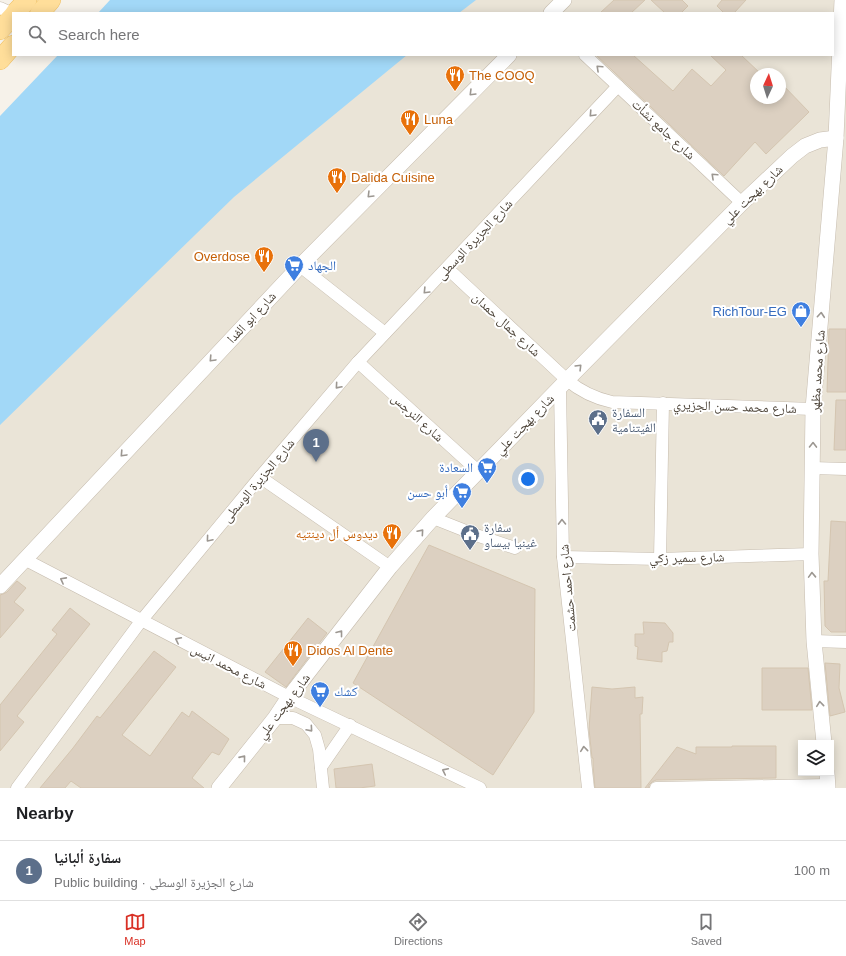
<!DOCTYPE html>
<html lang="en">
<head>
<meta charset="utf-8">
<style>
	:root { --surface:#fff; --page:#f2f2f2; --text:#202124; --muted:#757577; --line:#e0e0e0; --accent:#d93025 }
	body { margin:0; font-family:Arial,"Noto Naskh Arabic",sans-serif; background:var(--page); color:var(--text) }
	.controls { position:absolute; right:12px; bottom:12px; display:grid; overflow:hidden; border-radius:0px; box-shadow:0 2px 10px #0003 }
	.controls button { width:36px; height:36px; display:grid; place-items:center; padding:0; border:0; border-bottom:1px solid var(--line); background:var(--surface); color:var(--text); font:20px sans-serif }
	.compass { position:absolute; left:750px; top:68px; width:36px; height:36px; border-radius:50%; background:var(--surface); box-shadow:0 2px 10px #0003; rotate:4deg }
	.you { position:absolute; left:528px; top:479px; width:14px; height:14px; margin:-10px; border:3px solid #fff; border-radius:50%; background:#1a73e8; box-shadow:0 0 0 6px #1a73e833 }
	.badge { display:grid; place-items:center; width:26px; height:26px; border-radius:50%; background:var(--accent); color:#fff; font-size:13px; font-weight:700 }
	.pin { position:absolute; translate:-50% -33px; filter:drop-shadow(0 1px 2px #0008) }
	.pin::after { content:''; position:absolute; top:21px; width:14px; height:12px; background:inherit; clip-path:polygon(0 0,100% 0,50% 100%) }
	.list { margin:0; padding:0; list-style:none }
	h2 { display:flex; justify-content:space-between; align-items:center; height:52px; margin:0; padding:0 16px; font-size:17px }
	h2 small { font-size:13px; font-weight:400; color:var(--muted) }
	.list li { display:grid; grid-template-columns:26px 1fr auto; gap:12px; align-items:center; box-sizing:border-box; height:60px; padding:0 16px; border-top:1px solid var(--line) }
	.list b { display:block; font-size:15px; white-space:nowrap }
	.list p { margin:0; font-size:13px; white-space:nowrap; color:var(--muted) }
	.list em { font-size:13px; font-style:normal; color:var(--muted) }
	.icon { flex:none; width:22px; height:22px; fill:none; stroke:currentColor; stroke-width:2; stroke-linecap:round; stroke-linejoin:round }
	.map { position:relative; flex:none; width:846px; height:788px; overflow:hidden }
	.search { position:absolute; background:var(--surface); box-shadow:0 2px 10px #0003; left:12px; right:12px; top:12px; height:44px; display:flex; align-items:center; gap:10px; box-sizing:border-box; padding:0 14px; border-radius:0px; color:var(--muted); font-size:15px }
	.sheet { height:112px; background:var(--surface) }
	nav { display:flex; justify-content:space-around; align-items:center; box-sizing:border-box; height:56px; border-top:1px solid var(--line); background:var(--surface); font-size:11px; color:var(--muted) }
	nav a { display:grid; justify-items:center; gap:2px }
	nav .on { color:var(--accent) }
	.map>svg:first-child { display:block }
	.residential { fill:#eae4d7; fill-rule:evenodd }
	.water { fill:#a2d8f7 }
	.building { fill:#dcd0c1; stroke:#d4c5b0 }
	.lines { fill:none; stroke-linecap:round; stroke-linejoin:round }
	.minor-casing { stroke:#c6bcae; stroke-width:13 }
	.tertiary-casing { stroke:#c6bcae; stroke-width:16 }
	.primary-casing { stroke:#efbe5f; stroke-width:20 }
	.minor { stroke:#fff; stroke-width:12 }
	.tertiary { stroke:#fff; stroke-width:15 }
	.primary { stroke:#ffde9a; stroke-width:19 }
	.oneway { stroke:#9c9791 }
	.labels { text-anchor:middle; stroke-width:4; stroke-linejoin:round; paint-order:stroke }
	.food-label { font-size:13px; fill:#c56008; stroke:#fff; text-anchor:start }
	.street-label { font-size:13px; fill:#4b4237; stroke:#fff }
	.shop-label { font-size:13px; fill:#366cbe; stroke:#fff; text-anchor:end }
	.service-label { font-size:13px; fill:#4e5e75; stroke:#fff; text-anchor:start }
</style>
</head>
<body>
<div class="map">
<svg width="846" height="788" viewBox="0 0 846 788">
	<rect width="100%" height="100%" fill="#f6f2ea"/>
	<!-- residential -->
	<path class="residential" d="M296,0h550v788h-846v-484l237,-249h596v-42h-551zM756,74h24v24h-24zM801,743h30v30h-30z"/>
	<!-- water -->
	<g class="water">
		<path d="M110,0h366l-17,13h-361z"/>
		<path d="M58,55h349l-173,142 -234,228v-309z"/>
	</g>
	<!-- building -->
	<g class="building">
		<path d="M614,0h31l-14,13h-31z"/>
		<path d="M651,0h31l6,6 -7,7h-16z"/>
		<path d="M722,0h24l-12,13h-10l-7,-7z"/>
		<path d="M596,55h37l40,36 19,-22 19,17 15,-16 -16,-15h31l20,19h-5v24h24v-16l29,30 -43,42 -11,-12 -31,34z"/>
		<path d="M829,329h17v63h-19z"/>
		<path d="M836,400h10v50h-12z"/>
		<path d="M831,521l15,1v110h-15l-6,-6 -1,-45h4z"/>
		<path d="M429,545l106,44 -1,123 -41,63 -140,-92z"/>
		<path d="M17,581l9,7 -12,14 10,8 -24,28v-43l3,-1 4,-2z"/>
		<path d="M70,608l20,16 -73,92 7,6 -24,29v-46l57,-71 -5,-4z"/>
		<path d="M308,618l19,15 -41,54 -21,-15z"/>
		<path d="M643,622l22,1 8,10v9h-4l-2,9 -5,1v10l-25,-3 1,-12 -3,-1v-12h9z"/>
		<path d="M154,651l22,16 -54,68 28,21 32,-44 7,5 3,-6 37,28 -10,16 -7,-3 -20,26 12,10h-123l-10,-7 -6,7h-25l33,-40 24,-32 3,2z"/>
		<path d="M825,663l15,1 -1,24 6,24 -15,4z"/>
		<path d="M762,668h46l4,42h-50z"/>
		<path d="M592,687l20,2 23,-2v11l8,-1 -1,17h-2l1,74h-46l-2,-23v-7h-1l-3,-29z"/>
		<path d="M732,746h44v32l-120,2 -4,2 -3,3v3h-4l32,-41 19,7v-7h36z"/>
		<path d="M372,764l3,22 -16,2h-23l-2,-19z"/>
	</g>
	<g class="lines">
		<defs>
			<g id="minor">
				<path d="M0,8l13,6"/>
				<path d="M585,55l157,148"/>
				<path d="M300,266l85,67"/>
				<path d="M447,268l120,112c13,11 27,18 45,22l201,7"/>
				<path d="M358,362l120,109"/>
				<path d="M560,388l3,169 25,231"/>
				<path d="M812,468l34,1"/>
				<path d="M260,477l130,90"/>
				<path d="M433,518l43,17 39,13"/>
				<path d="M563,557l97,2 151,-5"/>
				<path d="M24,559l265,138 191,91"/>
				<path d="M660,559l3,-156"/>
				<path d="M814,641l32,1"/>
				<path d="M275,718h18l13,6 9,11 4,14 4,39"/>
				<path d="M321,767l29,-42"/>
				<path d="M17,788l124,-167 119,-144 98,-115 260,-276"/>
				<path d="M656,788l172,-3"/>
			</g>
			<g id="tertiary">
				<path d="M551,13l13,-13"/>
				<path d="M0,586l300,-320 209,-211"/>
				<path d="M824,743l-10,-102 -3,-87 2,-145 23,-271 6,-138"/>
				<path d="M827,773l1,15"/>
				<path d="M219,788l56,-70 14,-21 101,-130 43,-49 134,-138 175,-177 50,-47 13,-10 15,-6 16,-2"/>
			</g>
			<g id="primary">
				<path d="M15,13l12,-13"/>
				<path d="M40,13l11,-13"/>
				<path d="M0,30l13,-14"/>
				<path d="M0,60l13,-15"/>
			</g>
		</defs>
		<!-- minor casing -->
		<use href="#minor" class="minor-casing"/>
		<!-- tertiary casing -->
		<use href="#tertiary" class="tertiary-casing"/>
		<!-- primary casing -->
		<use href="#primary" class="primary-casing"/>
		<!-- minor -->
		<use href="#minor" class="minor"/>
		<!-- tertiary -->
		<use href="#tertiary" class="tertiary"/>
		<!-- primary -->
		<use href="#primary" class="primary"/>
	</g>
	<!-- one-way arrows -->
	<defs><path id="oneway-chevron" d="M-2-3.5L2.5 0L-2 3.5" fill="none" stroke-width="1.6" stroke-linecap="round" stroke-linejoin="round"/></defs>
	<g class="oneway">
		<use href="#oneway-chevron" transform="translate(599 68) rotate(-137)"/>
		<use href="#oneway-chevron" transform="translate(472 93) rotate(135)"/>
		<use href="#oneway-chevron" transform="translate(592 114) rotate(133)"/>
		<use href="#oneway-chevron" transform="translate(714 176) rotate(-137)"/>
		<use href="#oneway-chevron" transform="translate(370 195) rotate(135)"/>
		<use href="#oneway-chevron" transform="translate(426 291) rotate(134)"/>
		<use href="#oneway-chevron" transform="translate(821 315) rotate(-85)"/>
		<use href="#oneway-chevron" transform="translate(212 359) rotate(133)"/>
		<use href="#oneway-chevron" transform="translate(579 367) rotate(-45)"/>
		<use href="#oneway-chevron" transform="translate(338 386) rotate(131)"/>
		<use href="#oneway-chevron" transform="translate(813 445) rotate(-89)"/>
		<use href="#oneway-chevron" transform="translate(123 454) rotate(133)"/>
		<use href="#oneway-chevron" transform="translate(562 522) rotate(-91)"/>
		<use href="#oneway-chevron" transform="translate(421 532) rotate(-49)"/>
		<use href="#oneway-chevron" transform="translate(209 539) rotate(130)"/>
		<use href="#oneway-chevron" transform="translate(812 575) rotate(-92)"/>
		<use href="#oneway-chevron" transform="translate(63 580) rotate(-152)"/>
		<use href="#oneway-chevron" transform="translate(340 633) rotate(-52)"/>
		<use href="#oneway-chevron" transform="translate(178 640) rotate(-153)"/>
		<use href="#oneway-chevron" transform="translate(820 704) rotate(-96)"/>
		<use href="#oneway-chevron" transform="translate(310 729) rotate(49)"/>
		<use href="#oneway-chevron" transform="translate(584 749) rotate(-96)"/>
		<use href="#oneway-chevron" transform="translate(243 758) rotate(-51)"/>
		<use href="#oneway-chevron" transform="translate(445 771) rotate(-154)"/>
	</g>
	<!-- icons -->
	<defs>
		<symbol id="restaurant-pin" viewBox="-11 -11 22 30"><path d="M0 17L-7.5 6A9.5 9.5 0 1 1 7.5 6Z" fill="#e8710a" stroke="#fff"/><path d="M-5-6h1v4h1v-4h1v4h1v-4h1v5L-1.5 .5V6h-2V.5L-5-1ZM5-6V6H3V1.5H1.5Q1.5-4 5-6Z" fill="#fff"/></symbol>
		<symbol id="supermarket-pin" viewBox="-11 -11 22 30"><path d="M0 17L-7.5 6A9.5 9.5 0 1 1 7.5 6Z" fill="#3f7fe0" stroke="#fff"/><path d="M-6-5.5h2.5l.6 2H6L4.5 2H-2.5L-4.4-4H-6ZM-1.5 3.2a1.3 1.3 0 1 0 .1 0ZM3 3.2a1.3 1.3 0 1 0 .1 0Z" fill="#fff"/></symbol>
		<symbol id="shop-pin" viewBox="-11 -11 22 30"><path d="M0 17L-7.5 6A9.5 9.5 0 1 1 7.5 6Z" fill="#3f7fe0" stroke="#fff"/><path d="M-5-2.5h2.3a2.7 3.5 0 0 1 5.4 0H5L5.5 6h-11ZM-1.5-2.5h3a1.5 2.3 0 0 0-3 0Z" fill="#fff"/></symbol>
		<symbol id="civic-pin" viewBox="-11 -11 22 30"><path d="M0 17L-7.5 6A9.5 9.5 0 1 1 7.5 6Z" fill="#5c6f8a" stroke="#fff"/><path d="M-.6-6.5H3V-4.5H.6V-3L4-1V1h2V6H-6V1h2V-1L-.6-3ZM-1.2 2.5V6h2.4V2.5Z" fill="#fff"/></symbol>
	</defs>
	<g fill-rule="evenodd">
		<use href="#restaurant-pin" x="444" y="64" width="22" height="30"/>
		<use href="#restaurant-pin" x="399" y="108" width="22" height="30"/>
		<use href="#restaurant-pin" x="326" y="166" width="22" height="30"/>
		<use href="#restaurant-pin" x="253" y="245" width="22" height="30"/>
		<use href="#supermarket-pin" x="283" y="254" width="22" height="30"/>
		<use href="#shop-pin" x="790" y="300" width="22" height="30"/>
		<use href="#civic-pin" x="587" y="408" width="22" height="30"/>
		<use href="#supermarket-pin" x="476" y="456" width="22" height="30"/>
		<use href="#supermarket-pin" x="451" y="481" width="22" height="30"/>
		<use href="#restaurant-pin" x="381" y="522" width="22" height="30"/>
		<use href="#civic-pin" x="459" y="523" width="22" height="30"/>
		<use href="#restaurant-pin" x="282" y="639" width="22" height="30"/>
		<use href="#supermarket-pin" x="309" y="680" width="22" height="30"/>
	</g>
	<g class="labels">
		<!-- food labels -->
		<g class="food-label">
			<text x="469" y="80">The COOQ</text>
			<text x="424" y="124">Luna</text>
			<text x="351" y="182">Dalida Cuisine</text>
			<text x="250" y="261" text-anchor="end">Overdose</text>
			<text x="378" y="538" text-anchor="end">ديدوس أل دينتيه</text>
			<text x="307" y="655">Didos Al Dente</text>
		</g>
		<!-- street labels -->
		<g class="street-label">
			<text transform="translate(664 129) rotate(43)" y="5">شارع جامع نشأت</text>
			<text transform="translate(752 194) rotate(-44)" y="5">شارع بهجت علي</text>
			<text transform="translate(474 239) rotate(-47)" y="5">شارع الجزيرة الوسطى</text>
			<text transform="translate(251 317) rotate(-47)" y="5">شارع ابو الفدا</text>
			<text transform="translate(507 324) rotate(43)" y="5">شارع جمال حمدان</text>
			<text transform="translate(817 371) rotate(-86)" y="5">شارع محمد مظهر</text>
			<text transform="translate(735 406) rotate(2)" y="5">شارع محمد حسن الجزيري</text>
			<text transform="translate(418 417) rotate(42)" y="5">شارع النرجس</text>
			<text transform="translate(524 424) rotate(-46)" y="5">شارع بهجت علي</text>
			<text transform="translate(258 480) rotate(-50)" y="5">شارع الجزيرة الوسطى</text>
			<text transform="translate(687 557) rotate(-1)" y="5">شارع سمير زكي</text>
			<text transform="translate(567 588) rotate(-95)" y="5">شارع احمد حشمت</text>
			<text transform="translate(229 666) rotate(27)" y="5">شارع محمد انيس</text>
			<text transform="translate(283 706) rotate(-53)" y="5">شارع بهجت علي</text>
		</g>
		<!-- shop labels -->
		<g class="shop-label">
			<text x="308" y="270" text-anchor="start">الجهاد</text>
			<text x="787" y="316">RichTour-EG</text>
			<text x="473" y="472">السعادة</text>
			<text x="448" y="497">أبو حسن</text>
			<text x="334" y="696" text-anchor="start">كشك</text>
		</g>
		<!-- service labels -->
		<g class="service-label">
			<text x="612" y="417">السفارة<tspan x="612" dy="15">الفيتنامية</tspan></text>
			<text x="484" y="532">سفارة<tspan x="484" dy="15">غينيا بيساو</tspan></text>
		</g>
	</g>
</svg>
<div class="controls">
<button><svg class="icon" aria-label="layers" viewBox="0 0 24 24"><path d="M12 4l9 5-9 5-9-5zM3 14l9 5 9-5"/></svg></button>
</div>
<svg class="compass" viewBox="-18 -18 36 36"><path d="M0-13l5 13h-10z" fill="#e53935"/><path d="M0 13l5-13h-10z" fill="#757577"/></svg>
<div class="you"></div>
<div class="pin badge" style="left:316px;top:462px;background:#5c6f8a">1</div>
<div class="search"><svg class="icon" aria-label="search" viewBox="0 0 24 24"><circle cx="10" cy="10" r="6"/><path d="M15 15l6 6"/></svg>Search here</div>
</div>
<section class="sheet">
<h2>Nearby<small></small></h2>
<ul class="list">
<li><span class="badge" style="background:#5c6f8a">1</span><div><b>سفارة ألبانيا</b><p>Public building · شارع الجزيرة الوسطى</p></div><em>100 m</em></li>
</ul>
</section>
<nav>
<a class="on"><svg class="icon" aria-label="map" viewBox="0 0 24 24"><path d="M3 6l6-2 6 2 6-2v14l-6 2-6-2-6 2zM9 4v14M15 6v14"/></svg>Map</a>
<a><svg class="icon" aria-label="directions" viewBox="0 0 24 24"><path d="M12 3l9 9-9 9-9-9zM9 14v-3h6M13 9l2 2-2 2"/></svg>Directions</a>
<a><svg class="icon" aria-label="saved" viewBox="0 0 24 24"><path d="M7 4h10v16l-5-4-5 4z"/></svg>Saved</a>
</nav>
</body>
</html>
